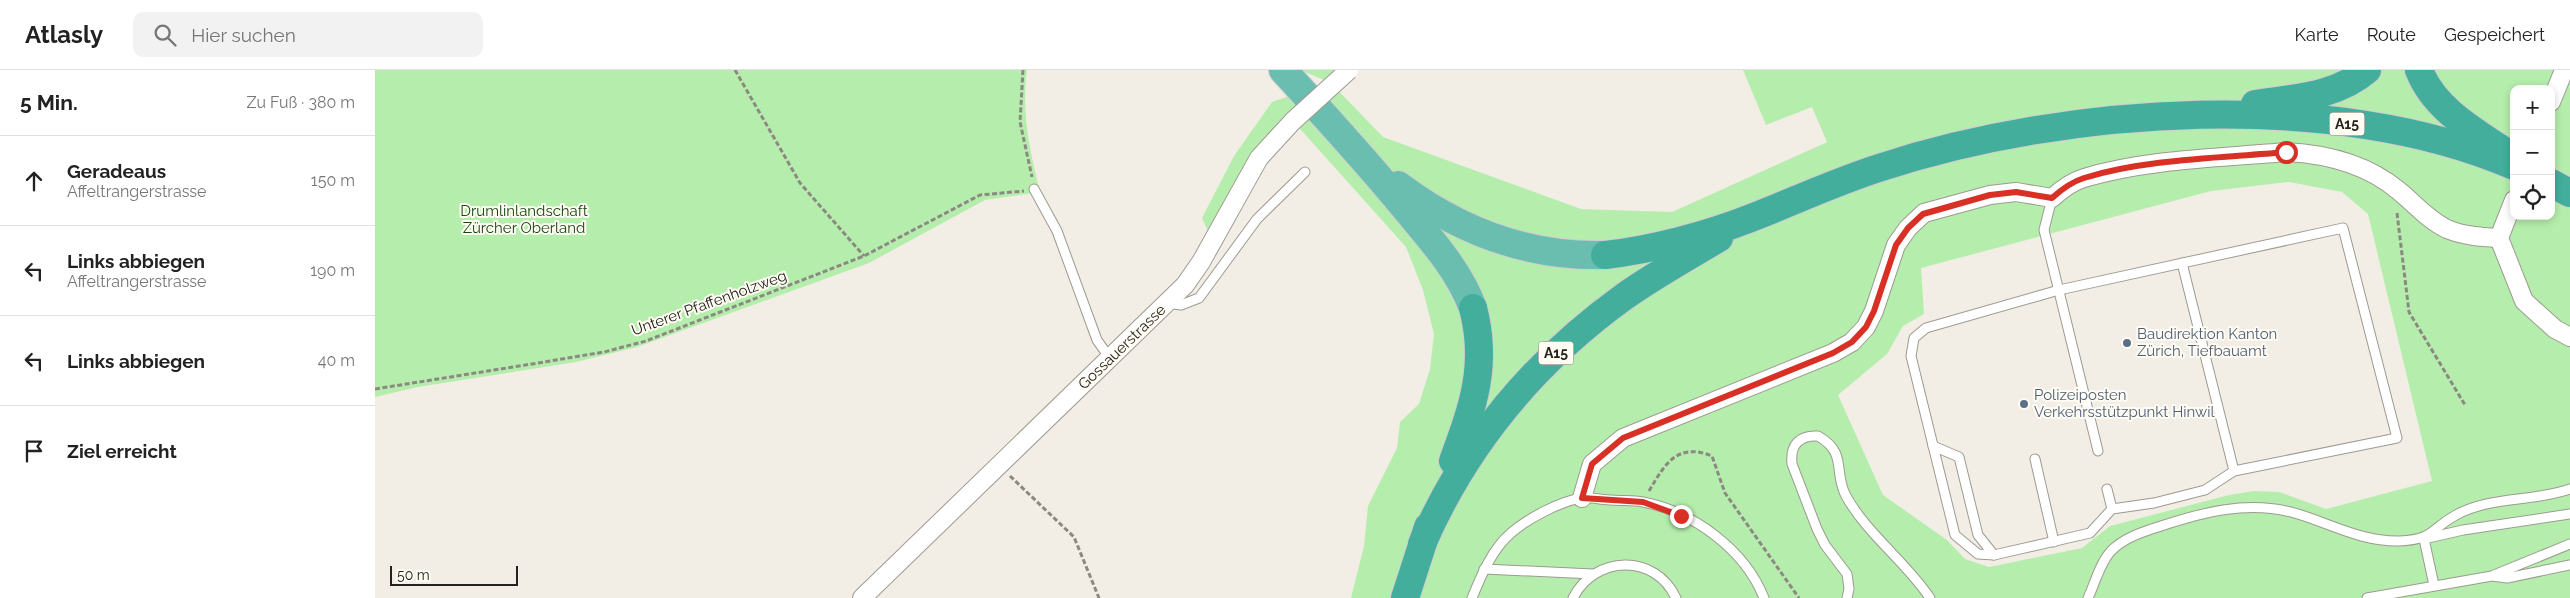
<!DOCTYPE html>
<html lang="de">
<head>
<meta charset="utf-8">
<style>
	:root { --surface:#fff; --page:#f2f2f2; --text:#222; --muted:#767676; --line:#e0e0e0 }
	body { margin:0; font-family:Raleway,sans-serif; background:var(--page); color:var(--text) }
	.controls { position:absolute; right:15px; top:15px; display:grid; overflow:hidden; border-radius:10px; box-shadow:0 2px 8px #0003 }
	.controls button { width:45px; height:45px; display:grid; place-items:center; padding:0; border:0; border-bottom:1px solid var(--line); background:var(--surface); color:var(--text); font:25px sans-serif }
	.scale { position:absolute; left:15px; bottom:12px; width:128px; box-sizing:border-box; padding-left:5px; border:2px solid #23221e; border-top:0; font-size:14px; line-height:18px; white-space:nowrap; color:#23221e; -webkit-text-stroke:4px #fffcf4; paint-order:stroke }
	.stop { position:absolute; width:15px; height:15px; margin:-11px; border:4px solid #d93025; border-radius:50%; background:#fff }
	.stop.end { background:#d93025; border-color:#fff; box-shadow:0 1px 5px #0008 }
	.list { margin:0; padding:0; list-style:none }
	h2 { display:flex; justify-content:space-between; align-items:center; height:65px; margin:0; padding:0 20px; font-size:21px }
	h2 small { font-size:16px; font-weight:400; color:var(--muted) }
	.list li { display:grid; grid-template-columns:32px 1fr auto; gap:15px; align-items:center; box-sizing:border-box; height:90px; padding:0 20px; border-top:1px solid var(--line) }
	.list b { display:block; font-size:19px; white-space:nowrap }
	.list p { margin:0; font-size:16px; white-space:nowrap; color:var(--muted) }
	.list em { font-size:16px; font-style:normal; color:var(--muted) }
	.icon { flex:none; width:28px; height:28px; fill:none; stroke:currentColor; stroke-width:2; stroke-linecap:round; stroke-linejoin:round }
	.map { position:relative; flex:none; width:2195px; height:528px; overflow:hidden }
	header { display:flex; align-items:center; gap:30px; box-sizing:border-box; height:70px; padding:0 25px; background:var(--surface); border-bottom:1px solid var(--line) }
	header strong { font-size:24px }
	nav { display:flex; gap:28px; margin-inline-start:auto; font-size:18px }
	.search { width:350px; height:45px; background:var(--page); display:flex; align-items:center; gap:12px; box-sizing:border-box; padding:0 18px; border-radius:10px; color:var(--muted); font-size:19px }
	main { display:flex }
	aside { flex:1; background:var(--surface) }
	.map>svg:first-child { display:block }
	.green { fill:#b5eeac; fill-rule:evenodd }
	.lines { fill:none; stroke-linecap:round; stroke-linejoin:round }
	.service-casing { stroke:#9d9a91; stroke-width:11 }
	.minor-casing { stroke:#9d9a91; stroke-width:20 }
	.trunk-casing { stroke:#cfcece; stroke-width:30 }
	.motorway-casing { stroke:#cfcece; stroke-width:30 }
	.path { stroke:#8c8983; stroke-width:3; stroke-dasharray:5 2.5; stroke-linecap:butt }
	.service { stroke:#fff; stroke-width:9 }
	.minor { stroke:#fff; stroke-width:18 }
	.trunk { stroke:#6abeb0; stroke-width:28 }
	.motorway { stroke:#44ae9c; stroke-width:28 }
	.minor-bridge-casing { stroke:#9d9a91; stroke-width:20; stroke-linecap:butt }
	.minor-bridge { stroke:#fff; stroke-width:18 }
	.route { stroke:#d93025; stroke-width:6 }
	.service-dot { fill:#5c6f8a; stroke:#fffcf4; stroke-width:2 }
	.labels { text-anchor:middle; stroke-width:4; stroke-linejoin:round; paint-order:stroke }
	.shield { fill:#fffcf4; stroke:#65635e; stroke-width:1 }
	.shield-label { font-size:14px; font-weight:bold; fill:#23221e }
	.park-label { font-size:15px; fill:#184512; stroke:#fffcf4 }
	.street-label { font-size:15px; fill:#23221e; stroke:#fffcf4 }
	.service-label { font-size:15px; fill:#4e5e75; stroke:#fffcf4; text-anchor:start }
</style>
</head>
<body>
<header>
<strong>Atlasly</strong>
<div class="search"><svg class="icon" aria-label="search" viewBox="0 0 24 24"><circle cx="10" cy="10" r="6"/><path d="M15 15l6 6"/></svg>Hier suchen</div>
<nav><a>Karte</a><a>Route</a><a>Gespeichert</a></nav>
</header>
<main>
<aside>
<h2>5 Min.<small>Zu Fuß · 380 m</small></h2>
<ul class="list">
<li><svg class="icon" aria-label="ahead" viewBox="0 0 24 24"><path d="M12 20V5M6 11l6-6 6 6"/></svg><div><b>Geradeaus</b><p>Affeltrangerstrasse</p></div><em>150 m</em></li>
<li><svg class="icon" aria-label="left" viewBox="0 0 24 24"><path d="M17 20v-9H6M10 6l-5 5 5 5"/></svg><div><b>Links abbiegen</b><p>Affeltrangerstrasse</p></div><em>190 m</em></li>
<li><svg class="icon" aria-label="left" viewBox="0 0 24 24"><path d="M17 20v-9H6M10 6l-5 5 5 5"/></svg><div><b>Links abbiegen</b></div><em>40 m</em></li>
<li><svg class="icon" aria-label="arrive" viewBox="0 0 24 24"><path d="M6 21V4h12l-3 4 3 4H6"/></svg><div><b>Ziel erreicht</b></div></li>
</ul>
</aside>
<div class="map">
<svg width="2195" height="528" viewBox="0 0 2195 528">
	<rect width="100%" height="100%" fill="#f2eee5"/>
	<!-- green -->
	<g class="green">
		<path d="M0,0h652c-6,43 3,81 13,122l-55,8 -116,63 -232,84 -61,15 -158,25 -43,10z"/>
		<path d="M925,0h48l-18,12 53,55 198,72 91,3 155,-70 -15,-35 -46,18 -23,-55h827v528h-1219l13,-52 4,-40 29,-58 3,-26 19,-18 11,-35 4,-35 -11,-44 -17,-43 -113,-126 -80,121 -11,-24 32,-62 38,-54 57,-20zM2139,19h37v127h-37zM1914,112l53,10 26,22 64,267 -106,28 -47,-17 -25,-1 -25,4 -119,31 -28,22 -93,19 -24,-8 -18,-19 -64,-45 -45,-100 49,-41 16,-28 21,-12 -3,-46 290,-77z"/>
	</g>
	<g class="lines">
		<defs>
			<g id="service">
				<path d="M659,119l23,42 40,109 12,17"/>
				<path d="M1677,128l-8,32 54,221"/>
				<path d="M1968,158l54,210 -163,33 -29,19 -51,13 -42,6 -22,24 -96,22 -16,-1 -23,-19 -44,-179 3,-18 12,-10 133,-38z"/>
				<path d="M1807,193l52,208"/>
				<path d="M792,233l14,2 18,-7 58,-79 48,-47"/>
				<path d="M1558,376l26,11 19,78 16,20"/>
				<path d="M1660,389l19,83"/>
				<path d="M1732,419l5,20"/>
				<path d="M1109,499l109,5"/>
				<path d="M2119,505l76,-31"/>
				<path d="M2059,515l-10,-46 39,-9 107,-16"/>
				<path d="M1097,528c9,-22 20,-49 39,-65 16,-14 49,-32 71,-35 9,-1 21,2 30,2 10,1 21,0 31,2 51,10 102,48 121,96"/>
				<path d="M1198,528c22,-43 82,-45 103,0"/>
				<path d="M1472,528l2,-9 -2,-15 -22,-29 -8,-16 -25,-65c-2,-19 7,-29 26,-28 30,17 15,36 28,60 21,38 60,66 84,102"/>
				<path d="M1713,528c7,-15 12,-35 23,-47 14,-14 32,-19 50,-25 43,-14 85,-25 130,-14 37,10 69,30 109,29 35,-2 30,-12 56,-26 34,-19 78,-13 114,-26"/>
				<path d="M1992,528l125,-22 15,2 63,-13"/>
			</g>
			<g id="minor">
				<path d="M2176,32l13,-32"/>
				<path d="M2139,130l-15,38 25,63 31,28 15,8"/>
				<path d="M1207,428l10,-34 31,-26 210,-85 19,-11 14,-15 8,-16 22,-66 12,-17 16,-15 66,-18 26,-3 36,6c10,-9 19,-16 32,-20 63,-19 137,-20 202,-26 41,2 81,12 113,39 16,13 29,29 48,38 17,7 34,8 52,9"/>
				<path d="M487,528l323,-313 16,-23 58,-104 34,-37"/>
			</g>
			<g id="trunk">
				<path d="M908,0c43,47 86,94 126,143 25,30 50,58 64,95"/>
				<path d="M1023,115c61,46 131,72 207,70"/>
			</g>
			<g id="motorway">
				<path d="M2044,0c15,39 55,61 88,83"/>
				<path d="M1880,34c39,-6 81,-7 112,-34"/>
				<path d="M2176,113l19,10"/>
				<path d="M1230,185c46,-5 103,-20 146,-37 44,-17 86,-37 131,-51 184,-60 452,-79 632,-1"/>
				<path d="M1078,391c20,-54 35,-96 20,-153"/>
				<path d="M1047,474c44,-101 114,-184 203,-248 30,-21 62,-39 94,-58"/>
				<path d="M1030,528l23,-71"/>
			</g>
		</defs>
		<!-- service casing -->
		<use href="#service" class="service-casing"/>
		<!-- minor casing -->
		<use href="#minor" class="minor-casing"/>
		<!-- trunk casing -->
		<use href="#trunk" class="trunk-casing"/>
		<!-- motorway casing -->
		<use href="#motorway" class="motorway-casing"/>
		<!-- path -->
		<g class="path">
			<path d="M360,0l65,113 64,73"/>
			<path d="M648,0l-3,52 12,55"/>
			<path d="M2022,143l12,99 56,93"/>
			<path d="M0,319l163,-26 66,-11 42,-11 218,-85 116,-61 44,-4"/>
			<path d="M635,406l64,61 25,61"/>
			<path d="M1274,421c16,-27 28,-49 63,-35l13,37 74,105"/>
		</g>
		<!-- service -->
		<use href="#service" class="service"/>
		<!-- minor -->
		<use href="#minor" class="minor"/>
		<!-- trunk -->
		<use href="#trunk" class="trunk"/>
		<!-- motorway -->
		<use href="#motorway" class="motorway"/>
		<defs>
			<path id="minor-bridge" d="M918,51l56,-51"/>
		</defs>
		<!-- minor-bridge casing -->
		<use href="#minor-bridge" class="minor-bridge-casing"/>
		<!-- minor-bridge -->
		<use href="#minor-bridge" class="minor-bridge"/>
	</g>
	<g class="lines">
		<!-- route -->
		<path class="route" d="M1306,446l-38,-14 -61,-4 10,-34 31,-26 210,-85 19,-11 14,-15 8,-16 22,-66 12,-17 15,-14 67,-19 26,-3 36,6c10,-9 19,-16 32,-20 61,-19 138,-20 202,-26"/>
	</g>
	<!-- markers -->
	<g class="service-dot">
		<circle cx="1752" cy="273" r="5"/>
		<circle cx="1649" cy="334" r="5"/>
	</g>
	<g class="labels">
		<!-- shield labels -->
		<g class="shield">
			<rect x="1954.5" y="42.5" width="35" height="23" rx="4"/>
			<rect x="1163.5" y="271.5" width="35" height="23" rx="4"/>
		</g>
		<g class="shield-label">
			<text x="1972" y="59">A15</text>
			<text x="1181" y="288">A15</text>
		</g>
		<!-- park labels -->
		<g class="park-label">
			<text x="149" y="146">Drumlinlandschaft<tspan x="149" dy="17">Zürcher Oberland</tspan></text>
		</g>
		<!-- street labels -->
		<g class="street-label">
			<text transform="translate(334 233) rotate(-20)" y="5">Unterer Pfaffenholzweg</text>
			<text transform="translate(747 277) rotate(-44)" y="5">Gossauerstrasse</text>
		</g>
		<!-- service labels -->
		<g class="service-label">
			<text x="1762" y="269">Baudirektion Kanton<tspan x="1762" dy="17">Zürich, Tiefbauamt</tspan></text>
			<text x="1659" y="330">Polizeiposten<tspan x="1659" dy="17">Verkehrsstützpunkt Hinwil</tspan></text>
		</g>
	</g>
</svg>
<div class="controls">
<button>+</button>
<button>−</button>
<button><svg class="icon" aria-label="locate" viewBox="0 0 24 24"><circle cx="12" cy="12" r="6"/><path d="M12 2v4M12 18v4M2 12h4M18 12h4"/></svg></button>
</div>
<div class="scale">50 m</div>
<div class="stop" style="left:1911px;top:82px"></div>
<div class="stop end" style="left:1306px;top:446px"></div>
</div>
</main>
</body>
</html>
